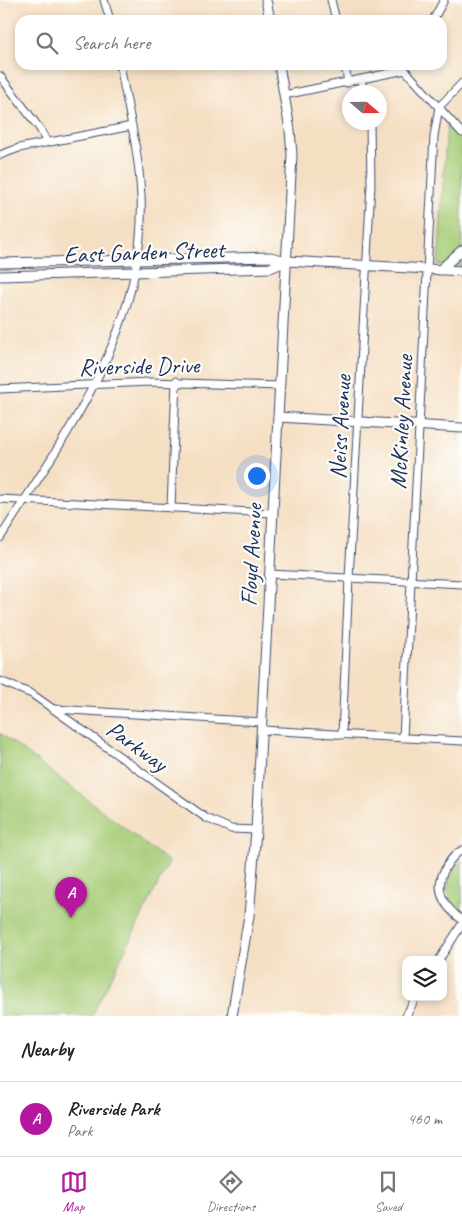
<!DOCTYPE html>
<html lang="en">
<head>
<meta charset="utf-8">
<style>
	:root { --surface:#fff; --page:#f2f2f2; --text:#222; --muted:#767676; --line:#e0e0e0; --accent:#b5179e }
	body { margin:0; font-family:Caveat,sans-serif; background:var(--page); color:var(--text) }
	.controls { position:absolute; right:15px; bottom:15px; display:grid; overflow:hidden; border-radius:10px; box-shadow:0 2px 8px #0003 }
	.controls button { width:45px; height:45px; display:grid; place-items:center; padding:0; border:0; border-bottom:1px solid var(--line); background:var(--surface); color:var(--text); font:25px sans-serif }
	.compass { position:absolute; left:342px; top:85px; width:45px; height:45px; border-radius:50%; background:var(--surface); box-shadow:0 2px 8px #0003; rotate:110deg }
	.you { position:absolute; left:256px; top:475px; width:18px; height:18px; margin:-12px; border:4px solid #fff; border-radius:50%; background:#1a73e8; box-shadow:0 0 0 8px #1a73e833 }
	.badge { display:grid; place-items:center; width:32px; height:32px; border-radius:50%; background:var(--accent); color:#fff; font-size:16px; font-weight:700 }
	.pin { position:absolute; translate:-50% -41px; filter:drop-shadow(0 1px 2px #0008) }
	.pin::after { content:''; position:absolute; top:26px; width:18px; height:15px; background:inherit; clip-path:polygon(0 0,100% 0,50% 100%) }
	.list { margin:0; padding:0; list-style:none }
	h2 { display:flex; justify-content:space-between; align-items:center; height:65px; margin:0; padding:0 20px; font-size:21px }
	h2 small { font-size:16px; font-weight:400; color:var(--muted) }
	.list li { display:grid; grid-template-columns:32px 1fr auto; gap:15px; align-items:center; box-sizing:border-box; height:75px; padding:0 20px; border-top:1px solid var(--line) }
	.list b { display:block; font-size:19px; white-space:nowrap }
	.list p { margin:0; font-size:16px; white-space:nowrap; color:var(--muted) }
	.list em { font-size:16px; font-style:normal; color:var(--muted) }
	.icon { flex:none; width:28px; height:28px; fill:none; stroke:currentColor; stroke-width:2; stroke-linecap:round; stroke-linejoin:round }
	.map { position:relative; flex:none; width:462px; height:1016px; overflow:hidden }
	.search { position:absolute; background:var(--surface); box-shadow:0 2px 8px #0003; left:15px; right:15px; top:15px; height:55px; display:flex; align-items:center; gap:12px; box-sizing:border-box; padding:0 18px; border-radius:15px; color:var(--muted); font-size:19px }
	.sheet { height:140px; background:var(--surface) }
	nav { display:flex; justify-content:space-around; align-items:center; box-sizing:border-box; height:70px; border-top:1px solid var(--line); background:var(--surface); font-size:14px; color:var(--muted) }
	nav a { display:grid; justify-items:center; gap:2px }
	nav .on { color:var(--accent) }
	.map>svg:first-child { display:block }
	.green { fill:#a6cc76; stroke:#607e6a }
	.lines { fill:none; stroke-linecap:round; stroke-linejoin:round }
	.minor-casing { stroke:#3c496d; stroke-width:9 }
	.tertiary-casing { stroke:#3c496d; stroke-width:11 }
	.minor { stroke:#fff; stroke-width:7 }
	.tertiary { stroke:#fff; stroke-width:9 }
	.labels { text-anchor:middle; stroke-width:4.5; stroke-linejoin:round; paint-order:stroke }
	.street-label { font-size:24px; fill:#1b2f5e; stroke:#fdfcf7 }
</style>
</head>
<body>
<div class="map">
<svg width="462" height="1016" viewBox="0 0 462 1016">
	<rect width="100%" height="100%" fill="#fdfcf7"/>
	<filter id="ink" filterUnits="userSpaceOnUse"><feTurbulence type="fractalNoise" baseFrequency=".02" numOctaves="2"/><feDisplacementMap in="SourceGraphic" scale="10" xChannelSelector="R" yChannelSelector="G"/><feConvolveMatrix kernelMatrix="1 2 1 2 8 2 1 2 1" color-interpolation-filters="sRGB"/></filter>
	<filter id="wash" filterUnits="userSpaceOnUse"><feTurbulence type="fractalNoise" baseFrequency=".0096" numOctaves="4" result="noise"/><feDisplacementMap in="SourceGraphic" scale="20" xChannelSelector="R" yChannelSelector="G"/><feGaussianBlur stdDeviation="1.12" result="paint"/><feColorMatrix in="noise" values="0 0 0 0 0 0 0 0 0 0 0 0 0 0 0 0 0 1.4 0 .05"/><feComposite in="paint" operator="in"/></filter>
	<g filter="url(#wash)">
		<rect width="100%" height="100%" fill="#f5dfc3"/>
		<!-- green -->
		<g class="green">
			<path d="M447,122l15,15v129l-24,-1z"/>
			<path d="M0,733l169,129 -77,154h-92z"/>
			<path d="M462,860v53c-19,-18 -19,-33 0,-53z"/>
		</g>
	</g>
	<g filter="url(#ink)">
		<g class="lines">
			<defs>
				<g id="minor">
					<path d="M104,0l6,20"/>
					<path d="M331,0l5,20"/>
					<path d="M433,20l11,-20"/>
					<path d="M345,65l3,18"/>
					<path d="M405,70l57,63"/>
					<path d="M0,76l40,53 7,13"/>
					<path d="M361,80l3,12"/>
					<path d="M284,95l121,-25"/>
					<path d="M0,155l19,-7 113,-22"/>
					<path d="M0,389l149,-7 131,4"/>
					<path d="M0,499l273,14"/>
					<path d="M171,508l5,-127"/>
					<path d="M0,538c67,-105 147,-211 141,-342 -2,-44 -13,-87 -21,-131"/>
					<path d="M270,574l192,10"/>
					<path d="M0,681l32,13 174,124 25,11 25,1"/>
					<path d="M55,709l207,13"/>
					<path d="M262,730l200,11"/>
					<path d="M342,735l7,-157 22,-393 -1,-63"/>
					<path d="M403,738l31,-602 5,-29 23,-24"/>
					<path d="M462,850c-7,4 -12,10 -16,17 -13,22 -3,39 16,53"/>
					<path d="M439,960l23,-36"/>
					<path d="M406,1016l10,-19"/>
				</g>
				<g id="tertiary">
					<path d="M266,0l4,20"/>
					<path d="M0,263l270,-6 17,4 175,10"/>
					<path d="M440,270l22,-20"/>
					<path d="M0,276l270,-8 17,-7"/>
					<path d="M278,417l184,11"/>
					<path d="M232,1016l17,-100 7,-86 36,-675 -2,-25 -11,-65"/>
				</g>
			</defs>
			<!-- minor casing -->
			<use href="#minor" class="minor-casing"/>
			<!-- tertiary casing -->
			<use href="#tertiary" class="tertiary-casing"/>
			<!-- minor -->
			<use href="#minor" class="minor"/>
			<!-- tertiary -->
			<use href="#tertiary" class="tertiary"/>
		</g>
	</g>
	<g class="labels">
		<!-- street labels -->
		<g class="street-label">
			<text transform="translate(144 252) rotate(-2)" y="8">East Garden Street</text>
			<text transform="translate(139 366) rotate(-1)" y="8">Riverside Drive</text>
			<text transform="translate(401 422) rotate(-87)" y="8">McKinley Avenue</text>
			<text transform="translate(340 427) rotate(-87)" y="8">Neiss Avenue</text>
			<text transform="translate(251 555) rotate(-87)" y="8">Floyd Avenue</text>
			<text transform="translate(137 746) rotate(36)" y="8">Parkway</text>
		</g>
	</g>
</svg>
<div class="controls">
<button><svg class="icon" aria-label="layers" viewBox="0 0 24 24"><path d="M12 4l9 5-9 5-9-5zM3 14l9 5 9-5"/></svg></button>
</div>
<svg class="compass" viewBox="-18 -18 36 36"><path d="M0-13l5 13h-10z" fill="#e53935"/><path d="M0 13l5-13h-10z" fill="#767676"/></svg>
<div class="you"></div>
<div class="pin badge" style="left:71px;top:918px">A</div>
<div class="search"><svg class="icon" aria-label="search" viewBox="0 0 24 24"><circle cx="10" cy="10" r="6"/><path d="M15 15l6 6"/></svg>Search here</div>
</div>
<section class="sheet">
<h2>Nearby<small></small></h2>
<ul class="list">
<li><span class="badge">A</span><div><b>Riverside Park</b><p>Park</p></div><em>460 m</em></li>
</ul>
</section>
<nav>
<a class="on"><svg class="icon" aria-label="map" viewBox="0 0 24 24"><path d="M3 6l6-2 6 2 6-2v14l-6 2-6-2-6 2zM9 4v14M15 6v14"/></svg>Map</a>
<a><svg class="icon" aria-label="directions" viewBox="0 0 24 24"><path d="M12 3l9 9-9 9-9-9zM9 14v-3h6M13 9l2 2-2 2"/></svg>Directions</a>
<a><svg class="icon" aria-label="saved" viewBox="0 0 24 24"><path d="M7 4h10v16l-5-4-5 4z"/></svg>Saved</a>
</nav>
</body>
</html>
